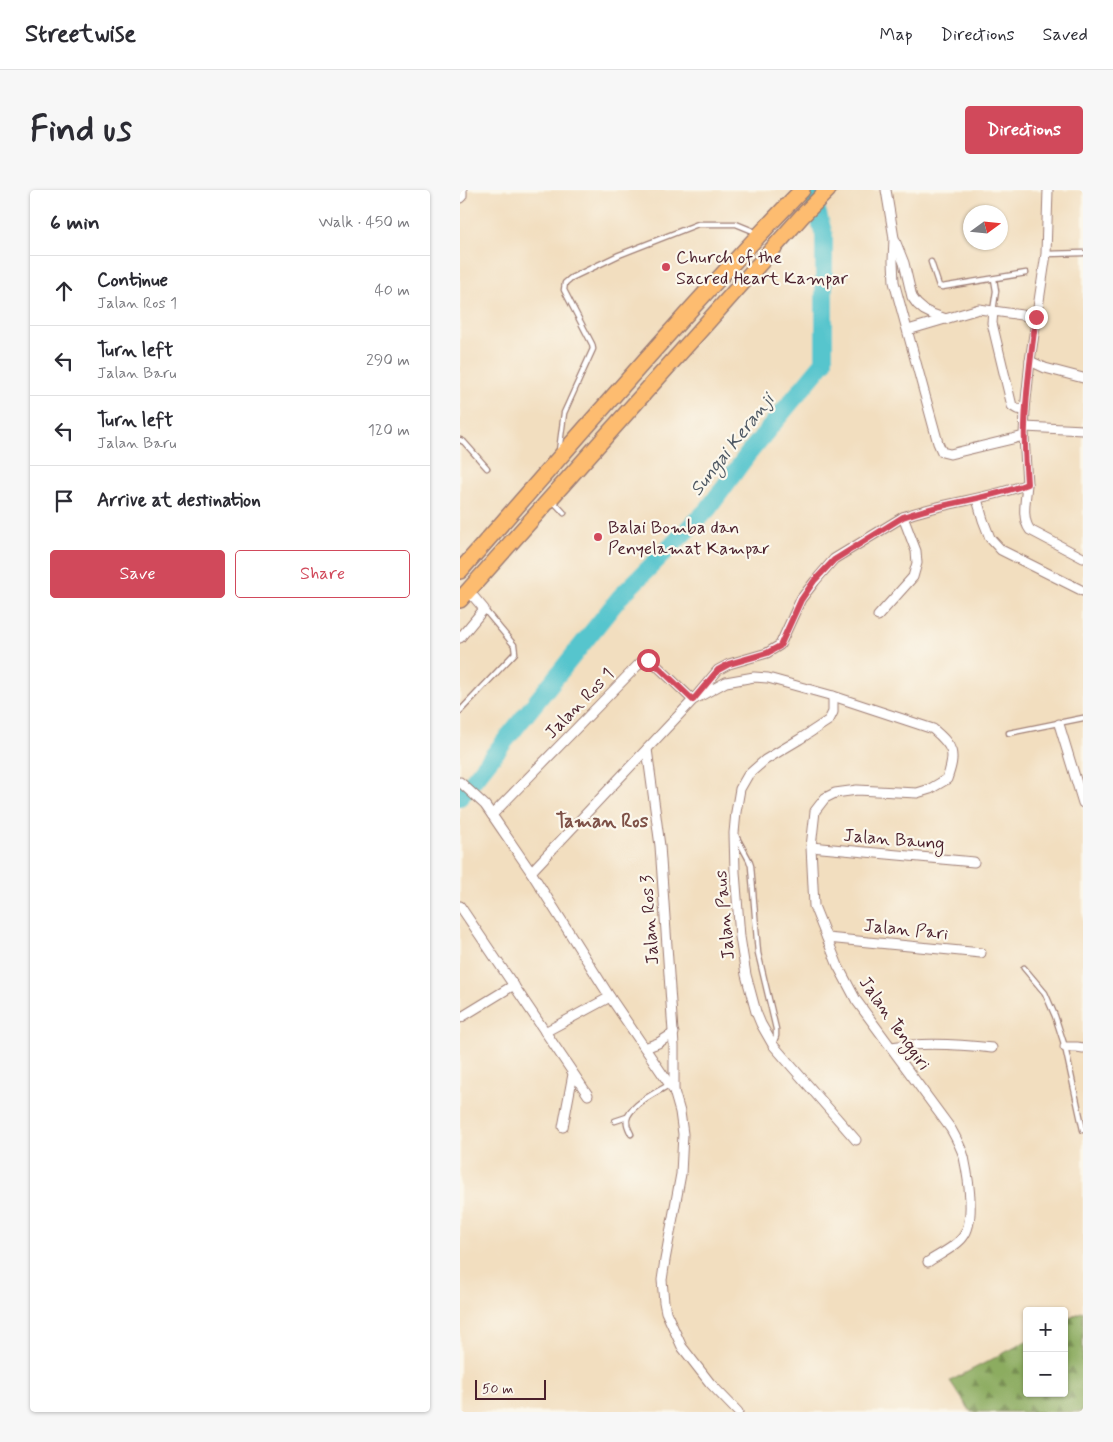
<!DOCTYPE html>
<html lang="en">
<head>
<meta charset="utf-8">
<style>
	:root { --surface:#fff; --page:#f7f7f7; --text:#2b2b33; --muted:#7c7c81; --line:#e1e1e2; --accent:#d1495b }
	body { margin:0; font-family:Mynerve,sans-serif; background:var(--page); color:var(--text) }
	.controls { position:absolute; right:15px; bottom:15px; display:grid; overflow:hidden; border-radius:5px; box-shadow:0 1px 4px #0004 }
	.controls button { width:45px; height:45px; display:grid; place-items:center; padding:0; border:0; border-bottom:1px solid var(--line); background:var(--surface); color:var(--text); font:25px sans-serif }
	.compass { position:absolute; left:503px; top:15px; width:45px; height:45px; border-radius:50%; background:var(--surface); box-shadow:0 1px 4px #0004; rotate:75deg }
	.scale { position:absolute; left:15px; bottom:12px; width:71px; box-sizing:border-box; padding-left:5px; border:2px solid #4a1f2b; border-top:0; font-size:14px; line-height:18px; white-space:nowrap; color:#4a1f2b; -webkit-text-stroke:4px #fbf7ec; paint-order:stroke }
	.stop { position:absolute; width:15px; height:15px; margin:-11px; border:4px solid #d1495b; border-radius:50%; background:#fff }
	.stop.end { background:#d1495b; border-color:#fff; box-shadow:0 1px 5px #0008 }
	.list { margin:0; padding:0; list-style:none }
	h2 { display:flex; justify-content:space-between; align-items:center; height:65px; margin:0; padding:0 20px; font-size:21px }
	h2 small { font-size:16px; font-weight:400; color:var(--muted) }
	.list li { display:grid; grid-template-columns:32px 1fr auto; gap:15px; align-items:center; box-sizing:border-box; height:70px; padding:0 20px; border-top:1px solid var(--line) }
	.list b { display:block; font-size:19px; white-space:nowrap }
	.list p { margin:0; font-size:16px; white-space:nowrap; color:var(--muted) }
	.list em { font-size:16px; font-style:normal; color:var(--muted) }
	.actions { display:flex; gap:10px; padding:15px 20px }
	.actions a { flex:1; padding:11px 0; border:1px solid var(--accent); border-radius:5px; text-align:center; font-size:18px; color:var(--accent) }
	.actions .main { background:var(--accent); color:#fff }
	.icon { flex:none; width:28px; height:28px; fill:none; stroke:currentColor; stroke-width:2; stroke-linecap:round; stroke-linejoin:round }
	.map { position:relative; flex:none; width:623px; height:1222px; overflow:hidden; border-radius:5px }
	header { display:flex; align-items:center; gap:30px; box-sizing:border-box; height:70px; padding:0 25px; background:var(--surface); border-bottom:1px solid var(--line) }
	header strong { font-size:24px }
	nav { display:flex; gap:28px; margin-inline-start:auto; font-size:18px }
	.intro { display:flex; align-items:center; justify-content:space-between; box-sizing:border-box; height:120px; padding:0 30px }
	h1 { margin:0; font-size:35px }
	.button { padding:12px 22px; border-radius:5px; background:var(--accent); color:#fff; font-size:18px; font-weight:700 }
	main { display:flex; gap:30px; padding:0 30px }
	aside { flex:1; background:var(--surface); border-radius:5px; box-shadow:0 1px 4px #0004 }
	.map>svg:first-child { display:block }
	.forest { fill:url(#forest-firs); stroke:#6b6646 }
	.lines { fill:none; stroke-linecap:round; stroke-linejoin:round }
	.river { stroke:#57c5cd; stroke-width:18 }
	.service-casing { stroke:#9e7e75; stroke-width:7 }
	.minor-casing { stroke:#9e7e75; stroke-width:11 }
	.trunk-casing { stroke:#9e7e75; stroke-width:18 }
	.service { stroke:#fff; stroke-width:4.5 }
	.minor { stroke:#fff; stroke-width:9 }
	.trunk { stroke:#fdbc70; stroke-width:15 }
	.route { stroke:#d1495b; stroke-width:6 }
	.poi-dot { fill:#d1495b; stroke:#fbf7ec; stroke-width:2 }
	.labels { text-anchor:middle; stroke-width:4.5; stroke-linejoin:round; paint-order:stroke }
	.poi-label { font-size:18px; fill:#4a1f2b; stroke:#fbf7ec; text-anchor:start }
	.street-label { font-size:18px; fill:#4a1f2b; stroke:#fbf7ec }
	.water-label { font-size:19px; font-style:italic; fill:#4f5964; stroke:#fbf7ec }
	.neighbourhood-label { font-size:19px; font-weight:bold; fill:#7e5147; stroke:#fbf7ec }
</style>
</head>
<body>
<header>
<strong>Streetwise</strong>
<nav><a>Map</a><a>Directions</a><a>Saved</a></nav>
</header>
<div class="intro"><h1>Find us</h1><a class="button">Directions</a></div>
<main>
<aside>
<h2>6 min<small>Walk · 450 m</small></h2>
<ul class="list">
<li><svg class="icon" aria-label="ahead" viewBox="0 0 24 24"><path d="M12 20V5M6 11l6-6 6 6"/></svg><div><b>Continue</b><p>Jalan Ros 1</p></div><em>40 m</em></li>
<li><svg class="icon" aria-label="left" viewBox="0 0 24 24"><path d="M17 20v-9H6M10 6l-5 5 5 5"/></svg><div><b>Turn left</b><p>Jalan Baru</p></div><em>290 m</em></li>
<li><svg class="icon" aria-label="left" viewBox="0 0 24 24"><path d="M17 20v-9H6M10 6l-5 5 5 5"/></svg><div><b>Turn left</b><p>Jalan Baru</p></div><em>120 m</em></li>
<li><svg class="icon" aria-label="arrive" viewBox="0 0 24 24"><path d="M6 21V4h12l-3 4 3 4H6"/></svg><div><b>Arrive at destination</b></div></li>
</ul>
<div class="actions"><a class="main">Save</a><a>Share</a></div>
</aside>
<div class="map">
<svg width="623" height="1222" viewBox="0 0 623 1222">
	<defs>
		<pattern id="forest-firs" width="22" height="20" patternUnits="userSpaceOnUse" patternTransform="scale(1.25)"><rect width="22" height="20" fill="#8cac60"/><path d="M5 1l3.5 6h-7zM16 11l3.5 6h-7z" fill="#748b4f"/></pattern>
	</defs>
	<rect width="100%" height="100%" fill="#fbf7ec"/>
	<filter id="ink" filterUnits="userSpaceOnUse"><feTurbulence type="fractalNoise" baseFrequency=".02" numOctaves="2"/><feDisplacementMap in="SourceGraphic" scale="10" xChannelSelector="R" yChannelSelector="G"/><feConvolveMatrix kernelMatrix="1 2 1 2 8 2 1 2 1" color-interpolation-filters="sRGB"/></filter>
	<filter id="wash" filterUnits="userSpaceOnUse"><feTurbulence type="fractalNoise" baseFrequency=".0096" numOctaves="4" result="noise"/><feDisplacementMap in="SourceGraphic" scale="20" xChannelSelector="R" yChannelSelector="G"/><feGaussianBlur stdDeviation="1.12" result="paint"/><feColorMatrix in="noise" values="0 0 0 0 0 0 0 0 0 0 0 0 0 0 0 0 0 1.4 0 .05"/><feComposite in="paint" operator="in"/></filter>
	<g filter="url(#wash)">
		<rect width="100%" height="100%" fill="#f2debf"/>
		<!-- forest -->
		<path class="forest" d="M623,1121v101h-112l-21,-31 77,-40v52h37v-72z"/>
		<g class="lines">
			<!-- river -->
			<path class="river" d="M0,607l160,-200 88,-88 40,-55 76,-92v-127l-13,-45"/>
		</g>
	</g>
	<g filter="url(#ink)">
		<g class="lines">
			<defs>
				<g id="service">
					<path d="M586,64l37,-1"/>
					<path d="M471,72l8,24 3,1 84,-14"/>
					<path d="M533,121l3,-20 -2,-12"/>
					<path d="M0,250l4,2 23,26"/>
					<path d="M99,261l5,-38 29,-64 -1,-5 -28,-54 1,-7 6,-5 48,-23 79,-31h38l22,9"/>
					<path d="M93,311l11,12"/>
					<path d="M0,521l55,-58 -1,-8 -30,-36"/>
					<path d="M549,543l74,-15"/>
					<path d="M276,646l13,24 2,6 7,87 18,76v7l-3,8"/>
					<path d="M564,778l21,25 10,23 10,31 18,83"/>
					<path d="M155,931l12,-4"/>
					<path d="M171,944c-3,-6 -6,-12 -3,-18 7,-14 29,-24 41,-31"/>
				</g>
				<g id="minor">
					<path d="M426,0l8,48 10,25 8,34 5,7 7,6 8,4 14,5"/>
					<path d="M0,8l2,-2v-6"/>
					<path d="M434,48l-1,23 1,21 44,161 4,9 8,2 74,-18"/>
					<path d="M533,121l-1,12 20,83 5,3 8,1"/>
					<path d="M448,140l71,-21 57,8"/>
					<path d="M570,171l15,7 38,10"/>
					<path d="M565,237l58,3"/>
					<path d="M567,294c-1,15 -6,34 3,46l53,28"/>
					<path d="M517,309l6,21 7,18 11,12 82,41"/>
					<path d="M418,426l35,-39 4,-14 -1,-12 -13,-34"/>
					<path d="M0,448l24,-29 -16,-19"/>
					<path d="M373,506v16l-4,8 -29,19 -35,21 -17,15 -8,14 -4,23 -2,21 1,39 5,65 6,38 10,37 5,12 12,21 83,95"/>
					<path d="M599,534l24,79"/>
					<path d="M187,559l13,97 14,200v44"/>
					<path d="M0,592l25,23 7,10 39,57 79,125 64,94 6,21 3,22 -2,40 -16,86 -3,20 2,22 2,10 16,35 28,36 28,29"/>
					<path d="M32,625l149,-153 7,-2 6,3 39,37 25,-30 11,-6 38,-11 13,-8 21,-46 14,-18 19,-22 69,-42c40,-15 84,-17 124,-33l-3,-48 1,-26 5,-49 16,-107 2,-64"/>
					<path d="M351,657l163,15"/>
					<path d="M71,682l162,-172 33,-18 28,-5 14,1 65,18 100,33c21,18 23,24 14,50l-17,10 -13,4 -60,-3 -22,3 -10,5 -10,13 -4,36 3,59 24,60 18,34 95,129c5,9 10,18 13,28 4,19 12,64 -1,80 -7,10 -25,18 -35,25"/>
					<path d="M0,716l128,189"/>
					<path d="M367,748l154,15"/>
					<path d="M0,828l54,-33"/>
					<path d="M85,842l65,-35"/>
					<path d="M431,857c35,-5 67,-3 101,1"/>
					<path d="M605,857h12l6,1"/>
					<path d="M185,858l13,-5 16,-10"/>
					<path d="M103,937l10,-53"/>
				</g>
				<g id="trunk">
					<path d="M0,381c113,-128 223,-258 342,-381"/>
					<path d="M0,410l342,-384 26,-26"/>
				</g>
			</defs>
			<!-- service casing -->
			<use href="#service" class="service-casing"/>
			<!-- minor casing -->
			<use href="#minor" class="minor-casing"/>
			<!-- trunk casing -->
			<use href="#trunk" class="trunk-casing"/>
			<!-- service -->
			<use href="#service" class="service"/>
			<!-- minor -->
			<use href="#minor" class="minor"/>
			<!-- trunk -->
			<use href="#trunk" class="trunk"/>
		</g>
	</g>
	<g class="lines" filter="url(#ink)">
		<!-- route -->
		<path class="route" d="M188,470l6,3 39,37 25,-30 11,-6 38,-11 13,-7 21,-46 13,-19 20,-21 69,-43c40,-15 84,-17 124,-33 -1,-19 -3,-39 -2,-58 1,-37 6,-73 11,-109"/>
	</g>
	<!-- markers -->
	<g class="poi-dot">
		<circle cx="206" cy="77" r="5"/>
		<circle cx="138" cy="347" r="5"/>
	</g>
	<g class="labels">
		<!-- poi labels -->
		<g class="poi-label">
			<text x="216" y="73">Church of the<tspan x="216" dy="21">Sacred Heart Kampar</tspan></text>
			<text x="148" y="343">Balai Bomba dan<tspan x="148" dy="21">Penyelamat Kampar</tspan></text>
		</g>
		<!-- street labels -->
		<g class="street-label">
			<text transform="translate(119 513) rotate(-46)" y="6">Jalan Ros 1</text>
			<text transform="translate(434 649) rotate(5)" y="6">Jalan Baung</text>
			<text transform="translate(264 725) rotate(-95)" y="6">Jalan Paus</text>
			<text transform="translate(189 730) rotate(-94)" y="6">Jalan Ros 3</text>
			<text transform="translate(446 739) rotate(6)" y="6">Jalan Pari</text>
			<text transform="translate(435 833) rotate(55)" y="6">Jalan Tenggiri</text>
		</g>
		<!-- water labels -->
		<g class="water-label">
			<text transform="translate(271 254) rotate(-52)" y="7">Sungai Keranji</text>
		</g>
		<!-- neighbourhood labels -->
		<g class="neighbourhood-label">
			<text x="142" y="637">Taman Ros</text>
		</g>
	</g>
</svg>
<div class="controls">
<button>+</button>
<button>−</button>
</div>
<svg class="compass" viewBox="-18 -18 36 36"><path d="M0-13l5 13h-10z" fill="#e53935"/><path d="M0 13l5-13h-10z" fill="#7c7c81"/></svg>
<div class="scale">50 m</div>
<div class="stop" style="left:188px;top:470px"></div>
<div class="stop end" style="left:576px;top:127px"></div>
</div>
</main>
</body>
</html>
